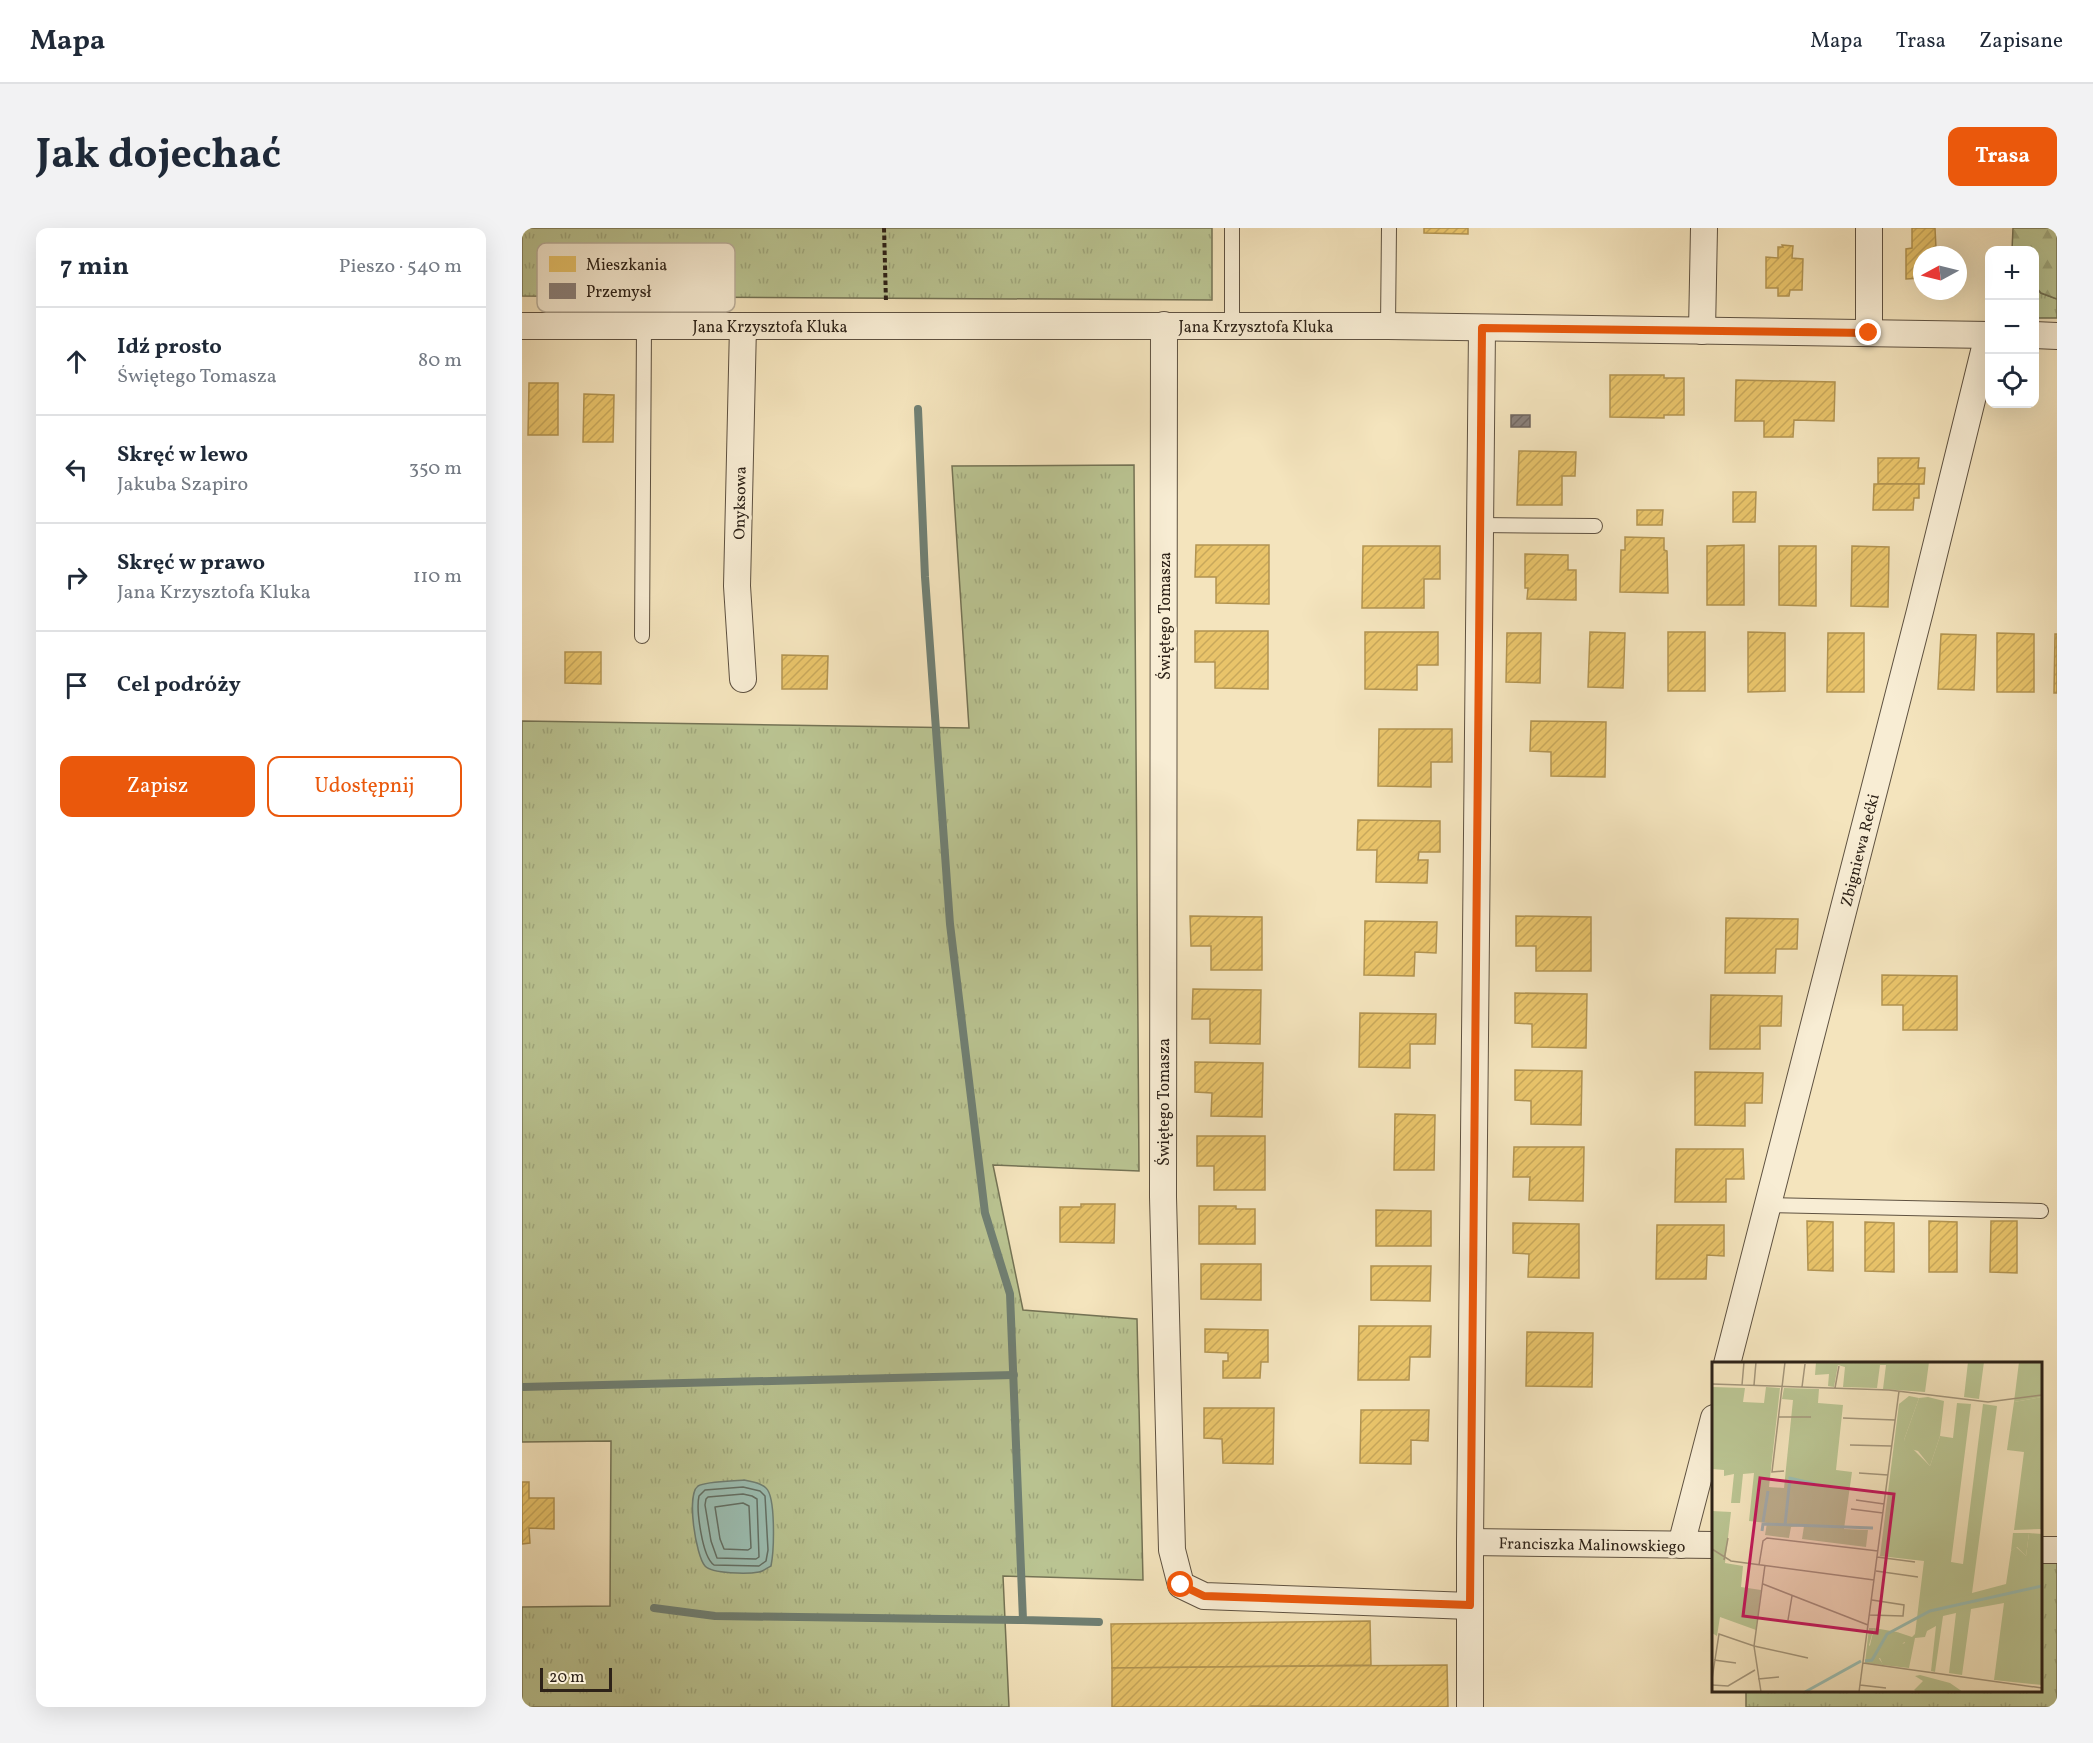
<!DOCTYPE html>
<html lang="pl">
<head>
<meta charset="utf-8">
<style>
	:root { --surface:#fff; --page:#f2f2f3; --text:#1f2937; --muted:#747a83; --line:#e0e1e3; --accent:#ea580c }
	body { margin:0; font-family:Vollkorn,serif; background:var(--page); color:var(--text) }
	.controls { position:absolute; right:18px; top:18px; display:grid; overflow:hidden; border-radius:12px; box-shadow:0 6px 24px #0002 }
	.controls button { width:54px; height:54px; display:grid; place-items:center; padding:0; border:0; border-bottom:2px solid var(--line); background:var(--surface); color:var(--text); font:30px sans-serif }
	.compass { position:absolute; left:1391px; top:18px; width:54px; height:54px; border-radius:50%; background:var(--surface); box-shadow:0 6px 24px #0002; rotate:263deg }
	.scale { position:absolute; left:18px; bottom:15px; width:72px; box-sizing:border-box; padding-left:6px; border:3px solid #2d2218; border-top:0; font-size:16px; line-height:21px; white-space:nowrap; color:#2d2218; -webkit-text-stroke:4px #f8edd4; paint-order:stroke }
	.stop { position:absolute; width:18px; height:18px; margin:-14px; border:4px solid #ea580c; border-radius:50%; background:#fff }
	.stop.end { background:#ea580c; border-color:#fff; box-shadow:0 2px 6px #0008 }
	.list { margin:0; padding:0; list-style:none }
	h2 { display:flex; justify-content:space-between; align-items:center; height:78px; margin:0; padding:0 24px; font-size:26px }
	h2 small { font-size:20px; font-weight:400; color:var(--muted) }
	.list li { display:grid; grid-template-columns:39px 1fr auto; gap:18px; align-items:center; box-sizing:border-box; height:108px; padding:0 24px; border-top:2px solid var(--line) }
	.list b { display:block; font-size:22px; white-space:nowrap }
	.list p { margin:0; font-size:20px; white-space:nowrap; color:var(--muted) }
	.list em { font-size:20px; font-style:normal; color:var(--muted) }
	.actions { display:flex; gap:12px; padding:18px 24px }
	.actions a { flex:1; padding:14px 0; border:2px solid var(--accent); border-radius:12px; text-align:center; font-size:21px; color:var(--accent) }
	.actions .main { background:var(--accent); color:#fff }
	.icon { flex:none; width:33px; height:33px; fill:none; stroke:currentColor; stroke-width:2; stroke-linecap:round; stroke-linejoin:round }
	.map { position:relative; flex:none; width:1535px; height:1479px; overflow:hidden; border-radius:12px }
	header { display:flex; align-items:center; gap:36px; box-sizing:border-box; height:84px; padding:0 30px; background:var(--surface); border-bottom:2px solid var(--line) }
	header strong { font-size:28px }
	nav { display:flex; gap:33px; margin-inline-start:auto; font-size:21px }
	.intro { display:flex; align-items:center; justify-content:space-between; box-sizing:border-box; height:144px; padding:0 36px }
	h1 { margin:0; font-size:42px }
	.button { padding:15px 27px; border-radius:12px; background:var(--accent); color:#fff; font-size:21px; font-weight:700 }
	main { display:flex; gap:36px; padding:0 36px }
	aside { flex:1; background:var(--surface); border-radius:12px; box-shadow:0 6px 24px #0002 }
	.map>svg:first-child { display:block }
	.grass { fill:url(#grass-tufts); stroke:#747355; stroke-width:1.5 }
	.forest { fill:url(#forest-firs); stroke:#747355; stroke-width:1.5 }
	.water { fill:#9cbeb2; stroke:#708074; stroke-width:1.5 }
	.homes { fill:url(#homes-hatch); stroke:#b19351; stroke-width:1.5 }
	.industry { fill:url(#industry-hatch); stroke:#6e645e; stroke-width:1.5 }
	.lines { fill:none; stroke-linecap:round; stroke-linejoin:round }
	.shore { stroke:#647065; stroke-width:1.5 }
	.stream { stroke:#708074; stroke-width:8 }
	.lane-casing { stroke:#5f5241; stroke-width:16 }
	.street-casing { stroke:#5f5241; stroke-width:28 }
	.path { stroke:#2d2218; stroke-width:4; stroke-dasharray:4.5 3; stroke-linecap:butt }
	.lane { stroke:#f8edd4; stroke-width:14 }
	.street { stroke:#f8edd4; stroke-width:26 }
	.route { stroke:#ea580c; stroke-width:8 }
	.labels { text-anchor:middle; stroke-width:6; stroke-linejoin:round; paint-order:stroke }
	.street-label { font-size:16px; fill:#2d2218; stroke:#f8edd4 }
	.inset-river { fill:none; stroke:#9cbeb2; stroke-width:3 }
	.inset-road { fill:none; stroke:#a4967b; stroke-width:1.5 }
	.view { fill:#c2185b; fill-opacity:0.15; stroke:#c2185b; stroke-width:3 }
	.inset-edge { fill:none; stroke:#2d2218; stroke-width:3 }
	.key { fill:#f8edd4; stroke:#bbb09c; stroke-width:1.5 }
	.key-label { font-size:16px; fill:#2d2218 }
</style>
</head>
<body>
<header>
<strong>Mapa</strong>
<nav><a>Mapa</a><a>Trasa</a><a>Zapisane</a></nav>
</header>
<div class="intro"><h1>Jak dojechać</h1><a class="button">Trasa</a></div>
<main>
<aside>
<h2>7 min<small>Pieszo · 540 m</small></h2>
<ul class="list">
<li><svg class="icon" aria-label="ahead" viewBox="0 0 24 24"><path d="M12 20V5M6 11l6-6 6 6"/></svg><div><b>Idź prosto</b><p>Świętego Tomasza</p></div><em>80 m</em></li>
<li><svg class="icon" aria-label="left" viewBox="0 0 24 24"><path d="M17 20v-9H6M10 6l-5 5 5 5"/></svg><div><b>Skręć w lewo</b><p>Jakuba Szapiro</p></div><em>350 m</em></li>
<li><svg class="icon" aria-label="right" viewBox="0 0 24 24"><path d="M7 20v-9h11M14 6l5 5-5 5"/></svg><div><b>Skręć w prawo</b><p>Jana Krzysztofa Kluka</p></div><em>110 m</em></li>
<li><svg class="icon" aria-label="arrive" viewBox="0 0 24 24"><path d="M6 21V4h12l-3 4 3 4H6"/></svg><div><b>Cel podróży</b></div></li>
</ul>
<div class="actions"><a class="main">Zapisz</a><a>Udostępnij</a></div>
</aside>
<div class="map">
<svg width="1535" height="1479" viewBox="0 0 1535 1479">
	<defs>
		<pattern id="grass-tufts" width="24" height="20" patternUnits="userSpaceOnUse" patternTransform="scale(1.5)"><rect width="24" height="20" fill="#bac492"/><path d="M3 7l-1-3M5 7V3M7 7l1-3M15 17l-1-3M17 17v-4M19 17l1-3" fill="none" stroke="#a0a87d"/></pattern>
		<pattern id="forest-firs" width="22" height="20" patternUnits="userSpaceOnUse" patternTransform="scale(1.5)"><rect width="22" height="20" fill="#bac492"/><path d="M5 1l3.5 6h-7zM16 11l3.5 6h-7z" fill="#a0a87d"/></pattern>
		<pattern id="homes-hatch" width="6" height="6" patternUnits="userSpaceOnUse" patternTransform="scale(1.5)"><rect width="6" height="6" fill="#e9c46a"/><path d="M-1 1l2-2M0 6l6-6M5 7l2-2" fill="none" stroke="#c8a85b"/></pattern>
		<pattern id="industry-hatch" width="6" height="6" patternUnits="userSpaceOnUse" patternTransform="scale(1.5)"><rect width="6" height="6" fill="#8a817c"/><path d="M-1 1l2-2M0 6l6-6M5 7l2-2" fill="none" stroke="#716965"/></pattern>
	</defs>
	<rect width="100%" height="100%" fill="#f4e4bd"/>
	<filter id="stains"><feTurbulence type="fractalNoise" baseFrequency=".00333" numOctaves="4"/><feColorMatrix values="0 0 0 0 .2 0 0 0 0 .09 0 0 0 0 .02 0 0 0 .5 -.17"/></filter>
	<radialGradient id="worn" r=".72"><stop offset=".6" stop-color="#630" stop-opacity="0"/><stop offset="1" stop-color="#630" stop-opacity=".3"/></radialGradient>
	<!-- grass -->
	<g class="grass">
		<path d="M0,0h690v72l-690,-4z"/>
		<path d="M1512,58l7,7 16,6v19h-22z"/>
		<path d="M612,237l5,706 -146,-6 30,145 114,9 6,261 -140,-4 6,131h-487v-100l88,-1 1,-165 -89,1v-721l447,7 -17,-262z"/>
		<path d="M1519,1322h16v157h-311v-16l294,-1z"/>
	</g>
	<!-- forest -->
	<path class="forest" d="M1491,0h44v71l-16,-6 -6,-7 -1,-36h-22z"/>
	<!-- water -->
	<path class="water" d="M222,1252c7,2 16,2 22,8 10,9 8,63 5,78 -4,2 -7,5 -12,6 -11,2 -47,2 -54,-6 -9,-10 -19,-71 -7,-80 8,-5 36,-5 46,-6z"/>
	<!-- homes -->
	<g class="homes">
		<path d="M902,0h44v6l-44,-1z"/>
		<path d="M1390,0h23l1,20h10v7h-24v23l-16,1v-30l6,-1z"/>
		<path d="M1260,17l11,1 -1,12 11,1 -1,31h-12l-1,6h-11v-8h-12v-31l12,1v-11h5z"/>
		<path d="M1088,147h54v3h20v37h-20v3l-54,-1z"/>
		<path d="M1214,152l99,2 -1,39 -40,-1 -1,17h-29v-16h-29z"/>
		<path d="M7,155h29v52h-30z"/>
		<path d="M62,166l30,1 -1,47h-30z"/>
		<path d="M997,223l57,1 -1,24h-13v29h-45z"/>
		<path d="M1356,230h41l-1,10h7l-1,16h-46z"/>
		<path d="M1352,256h45v14h-5l-1,12h-40z"/>
		<path d="M1211,264h23l-1,30h-22z"/>
		<path d="M1115,282h26l-1,15h-25z"/>
		<path d="M1103,309l39,1v12l3,1 1,42 -48,-1 1,-42h4z"/>
		<path d="M674,317h73v59l-53,-1v-26h-21z"/>
		<path d="M1222,317v60h-37v-59z"/>
		<path d="M841,318h77v33h-16v29h-62z"/>
		<path d="M1257,318h37v60l-37,-1z"/>
		<path d="M1330,318l37,1 -1,60 -37,-1z"/>
		<path d="M1003,326l43,1v15h8v30l-49,-1 1,-11h-3z"/>
		<path d="M673,403h73v58l-53,-1v-26h-20z"/>
		<path d="M843,404h73v33h-21v25l-52,-1z"/>
		<path d="M1068,404l35,1 -2,55 -35,-1z"/>
		<rect x="1146" y="404" width="37" height="59"/>
		<path d="M1226,404l37,1v58l-37,1z"/>
		<path d="M985,405h34l-1,50 -34,-1z"/>
		<path d="M1306,405h36v59h-37z"/>
		<path d="M1475,405l37,1v58h-37z"/>
		<path d="M1419,406l35,1 -2,55 -36,-1z"/>
		<path d="M1533,406h2v59h-3z"/>
		<path d="M43,424h36v32l-36,-1z"/>
		<path d="M260,427l46,1 -1,33h-45z"/>
		<path d="M1009,493l75,1 -1,55 -54,-1v-24l-21,-1z"/>
		<path d="M857,501h73v33h-21v25l-53,-1z"/>
		<path d="M836,592l82,1v31h-21l-1,8h10l-1,23 -51,-1 1,-32h-20z"/>
		<path d="M668,688l72,1v53h-51v-24h-20z"/>
		<path d="M994,688l75,1v54h-55v-25h-20z"/>
		<path d="M1204,690l72,1 -1,30h-21l-1,24h-50z"/>
		<path d="M843,693l72,1 -1,31 -21,-1 -1,24 -50,-1z"/>
		<path d="M1360,747l75,1v54h-54v-25h-21z"/>
		<path d="M671,761l68,1 -1,54 -50,-1v-24h-18z"/>
		<path d="M993,765l72,1 -1,54 -54,-1v-23l-17,-1z"/>
		<path d="M1189,767l71,1 -1,30h-21v23h-50z"/>
		<path d="M838,785l76,1 -1,30h-25v24l-51,-1z"/>
		<path d="M673,834l68,1 -1,54 -51,-1 1,-23 -17,-1z"/>
		<path d="M993,842l67,1 -1,54 -50,-1v-23l-16,-1z"/>
		<path d="M1173,844l68,1 -1,30h-17v23l-50,-1z"/>
		<path d="M873,886l40,1 -1,55h-40z"/>
		<path d="M675,908h68v54h-51v-24h-17z"/>
		<path d="M992,919h70l-1,54 -54,-1 1,-23h-17z"/>
		<path d="M1154,921h67l1,30h-18v23h-51z"/>
		<path d="M559,976h34l-1,39 -54,-1v-35h21z"/>
		<path d="M677,978h37v3h19v35h-56z"/>
		<path d="M854,982l55,1v35h-55z"/>
		<path d="M1285,993l26,1v49l-25,-1z"/>
		<path d="M1407,993l28,1v50h-28z"/>
		<path d="M1469,993h26v52l-27,-1z"/>
		<path d="M1343,994l29,1v49l-29,-1z"/>
		<path d="M991,995l66,1v54l-51,-1 1,-23 -16,-1z"/>
		<path d="M1135,997h67v31l-17,-1 -1,24h-50z"/>
		<path d="M679,1036h60v36l-60,-1z"/>
		<path d="M849,1038h60l-1,35 -59,-1z"/>
		<path d="M837,1098h72l-1,31h-20l-1,23h-51z"/>
		<path d="M683,1101l63,1v32h-7l-1,16h-37v-17h5v-8l-23,-1z"/>
		<path d="M1005,1104l66,1 -1,54 -66,-1z"/>
		<path d="M682,1180h70l-1,56 -50,-1 -1,-24 -18,-1z"/>
		<path d="M839,1182h68l-1,31 -17,-1v24l-51,-1z"/>
		<path d="M0,1254h7v16h25v31l-25,-1 1,15 -8,1z"/>
		<path d="M848,1393l1,44 -259,3 -1,-44z"/>
		<path d="M925,1437l1,42h-336v-39z"/>
		<path d="M729,1478l76,1h-76z"/>
	</g>
	<!-- industry -->
	<rect class="industry" x="989" y="187" width="19" height="12"/>
	<g class="lines">
		<!-- shore -->
		<g class="shore">
			<path d="M221,1259l17,4 5,5 3,54 -2,11 -7,5 -45,-1c-12,-8 -18,-56 -15,-69l6,-6z"/>
			<path d="M221,1266l9,2 5,3 2,58 -3,2 -39,-1 -6,-17 -6,-36 1,-6 2,-2z"/>
			<path d="M221,1275l6,3 2,42 -3,2 -24,-1 -4,-10 -5,-32z"/>
		</g>
		<!-- stream -->
		<g class="stream">
			<path d="M396,181l7,168 25,347 35,289 25,81 13,326 76,2"/>
			<path d="M0,1159l492,-12"/>
			<path d="M132,1380l61,8 308,4"/>
		</g>
		<defs>
			<g id="lane">
				<path d="M710,97v-97"/>
				<path d="M866,98l1,-98"/>
				<path d="M958,297l115,1"/>
				<path d="M120,408l2,-310"/>
				<path d="M1246,977l273,6"/>
			</g>
			<g id="street">
				<path d="M1347,0v105"/>
				<path d="M642,97l-1,872 9,353 9,35 23,11 266,10"/>
				<path d="M0,98h866l602,9"/>
				<path d="M221,98l-6,260 6,93"/>
				<path d="M1180,103l2,-103"/>
				<path d="M1512,107l23,1"/>
				<path d="M1205,1136l193,-753 68,-276"/>
				<path d="M948,1314l244,3"/>
				<path d="M1159,1317l33,-127"/>
				<path d="M1518,1322h17"/>
				<path d="M948,1479v-165l12,-1214"/>
			</g>
		</defs>
		<!-- lane casing -->
		<use href="#lane" class="lane-casing"/>
		<!-- street casing -->
		<use href="#street" class="street-casing"/>
		<!-- path -->
		<path class="path" d="M362,0l2,74"/>
		<!-- lane -->
		<use href="#lane" class="lane"/>
		<!-- street -->
		<use href="#street" class="street"/>
	</g>
	<g class="lines">
		<!-- route -->
		<path class="route" d="M659,1357l23,11 266,9 12,-1277 387,5"/>
	</g>
	<g class="labels">
		<!-- street labels -->
		<g class="street-label">
			<text x="248" y="104">Jana Krzysztofa Kluka</text>
			<text x="734" y="104">Jana Krzysztofa Kluka</text>
			<text transform="translate(217 275) rotate(-89)" y="6">Onyksowa</text>
			<text transform="translate(642 388) rotate(-90)" y="6">Świętego Tomasza</text>
			<text transform="translate(1337 622) rotate(-76)" y="6">Zbigniewa Rećki</text>
			<text transform="translate(641 874) rotate(-90)" y="6">Świętego Tomasza</text>
			<text transform="translate(1070 1316) rotate(1)" y="6">Franciszka Malinowskiego</text>
		</g>
	</g>
	<!-- overview -->
	<g transform="translate(1190 1134)">
		<rect width="330" height="330" fill="#f4e4bd"/>
		<path d="M104,0h113l-4,30 -42,-3 3,-24h-6l-3,23 -34,-1 2,-20 -7,-2 -4,22 -6,-1 1,-12 -14,1zM256,0h16l-5,37 -15,-2zM307,0h23v35l-28,5zM0,25l33,1 -2,14 21,1 2,-16 14,1 -11,99 15,1 9,-88 -11,-1 2,-11 35,1 -1,14 25,2 -7,65 16,2 -8,57 24,1 -2,17 -64,-8 2,-13 -13,1 -2,11 -24,-3 2,-12 -18,-2 5,-48 -11,1 -3,29h-9l3,-29 -10,2v-6l-12,-1zM197,34l10,2 -15,42 26,26 10,-30 13,2 4,-35 14,1 -20,158 12,2 20,-160 14,2 -25,187 34,-9 5,-33 5,-4 10,9 3,-23 13,1v151l-48,-5 10,-77 -33,6 -9,66 -13,-2 7,-60 -13,3 -8,56 -4,-1 5,-45 -9,5 -2,6 -10,1 -6,30 -44,-5 4,-35h5l-5,17 14,19 15,-19 7,-2 -8,-11 15,5 3,-3 9,-73 -44,-5 19,-152zM0,149l19,1 -6,51 18,3 -2,21 20,3 -5,40 -36,-13 -3,19 -5,-3z" fill="#bac492"/>
		<path d="M216,35l16,4 -4,35 -10,30 -12,-15 -11,-3 -3,-8 15,-42zM330,35v132l-28,1 10,-78 -17,-2 7,-48zM301,171h16l-3,23 -9,-9 -6,4zM162,266l23,4 10,7 -24,26 -3,-7 -12,5 -1,-5zM208,313l30,8 13,9h-46l-3,-2 9,-9 -8,-5z" fill="#bac492"/>
		<path class="inset-river" d="M51,160l5,-31M73,163l5,-47 25,6M50,169l1,-7 110,4M153,299l7,-1 15,-26 43,-23 112,-25M93,330l56,-31"/>
		<path class="inset-road" d="M0,22l177,6 99,12 54,-7M30,23l2,-23M42,23l2,-23M90,25l3,-23M123,26l4,-22M66,55h33M131,56l52,2M138,83l41,1M72,109l-12,1 13,-110M147,111l29,2M144,138l28,4M139,147l32,4M0,187l19,12 143,19M165,195l38,5M12,198l4,-22M47,203l4,-24 4,-3 111,13M164,209l42,6M51,222l105,41M158,253l33,1 1,-11 -32,-5M76,258l4,-24M2,298l22,3M151,301l179,25M0,317l7,-45 35,12 54,12M46,317l21,-2M0,323l16,1 27,-16M148,323l26,3M49,330l-7,-46 11,-81M147,330l40,-301"/>
		<path class="view" d="M48,116l134,16 -17,139 -134,-17z"/>
		<rect width="330" height="330" class="inset-edge"/>
	</g>
	<!-- legend -->
	<rect x="15" y="15" width="198" height="69" rx="9" class="key"/>
	<rect x="27" y="28" width="27" height="16" fill="#e9c46a"/>
	<rect x="27" y="55" width="27" height="16" fill="#8a817c"/>
	<g class="key-label">
		<text x="64" y="42">Mieszkania</text>
		<text x="64" y="69">Przemysł</text>
	</g>
	<rect width="100%" height="100%" filter="url(#stains)"/>
	<rect width="100%" height="100%" fill="url(#worn)"/>
</svg>
<div class="controls">
<button>+</button>
<button>−</button>
<button><svg class="icon" aria-label="locate" viewBox="0 0 24 24"><circle cx="12" cy="12" r="6"/><path d="M12 2v4M12 18v4M2 12h4M18 12h4"/></svg></button>
</div>
<svg class="compass" viewBox="-18 -18 36 36"><path d="M0-13l5 13h-10z" fill="#e53935"/><path d="M0 13l5-13h-10z" fill="#747a83"/></svg>
<div class="scale">20 m</div>
<div class="stop" style="left:659px;top:1357px"></div>
<div class="stop end" style="left:1347px;top:105px"></div>
</div>
</main>
</body>
</html>
